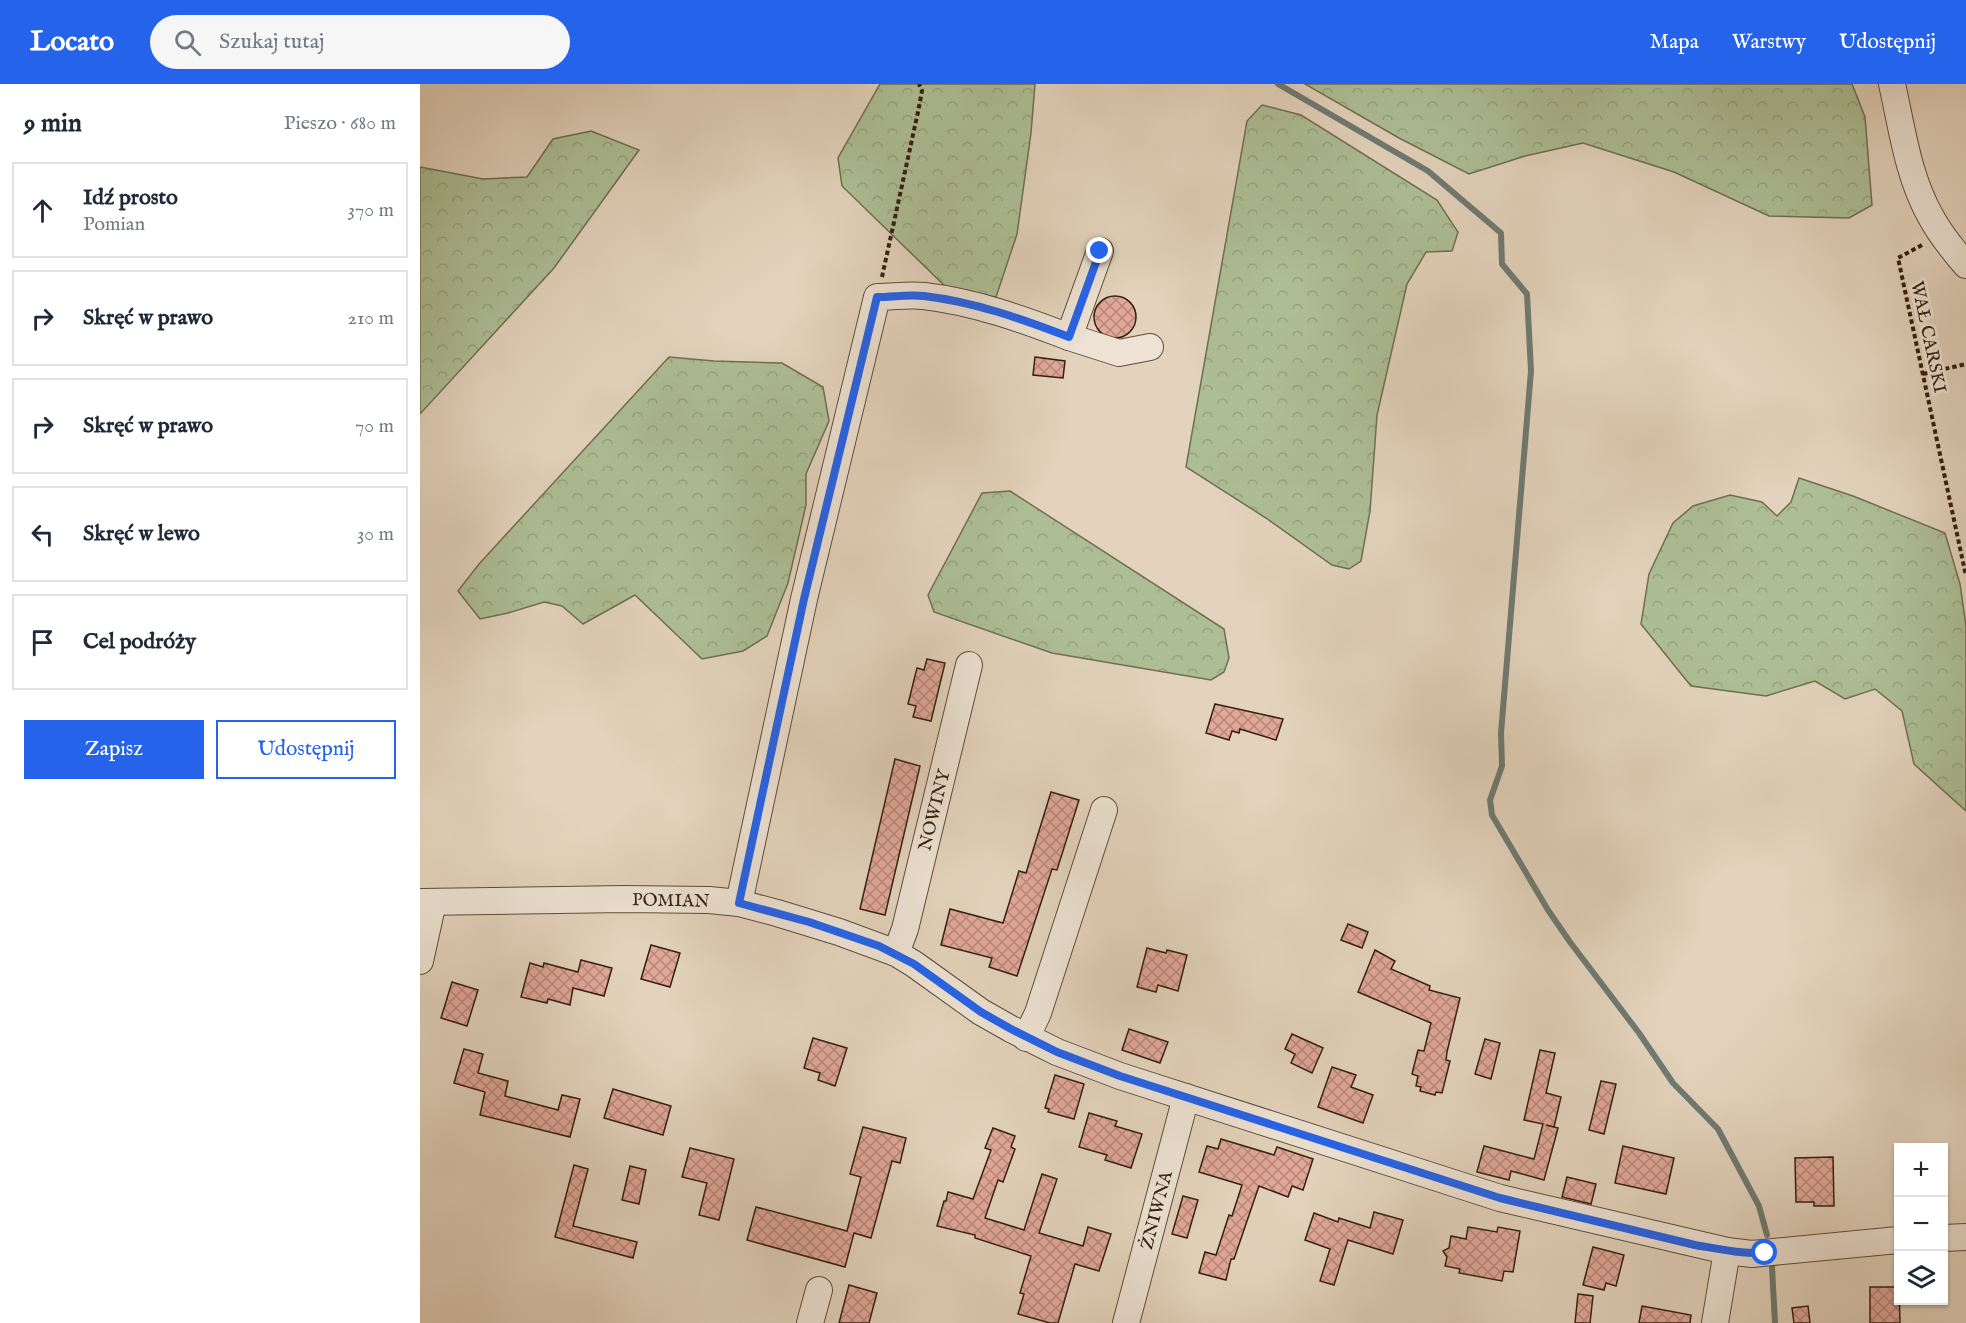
<!DOCTYPE html>
<html lang="pl">
<head>
<meta charset="utf-8">
<style>
	:root { --surface:#fff; --page:#f6f6f7; --text:#1f2937; --muted:#747a83; --line:#e0e1e3; --accent:#2563eb }
	body { margin:0; font-family:"IM FELL English",serif; background:var(--page); color:var(--text) }
	.controls { position:absolute; right:18px; bottom:18px; display:grid; overflow:hidden; border-radius:0px; box-shadow:0 2px 4px #0004 }
	.controls button { width:54px; height:54px; display:grid; place-items:center; padding:0; border:0; border-bottom:2px solid var(--line); background:var(--surface); color:var(--text); font:30px sans-serif }
	.stop { position:absolute; width:18px; height:18px; margin:-14px; border:4px solid #2563eb; border-radius:50%; background:#fff }
	.stop.end { background:#2563eb; border-color:#fff; box-shadow:0 2px 6px #0008 }
	.list { margin:0; padding:0; list-style:none }
	h2 { display:flex; justify-content:space-between; align-items:center; height:78px; margin:0; padding:0 24px; font-size:26px }
	h2 small { font-size:20px; font-weight:400; color:var(--muted) }
	.list li { display:grid; grid-template-columns:39px 1fr auto; gap:18px; align-items:center; box-sizing:border-box; height:96px; margin:0 12px 12px; padding:0 12px; border:2px solid var(--line); border-radius:0px }
	.list b { display:block; font-size:22px; white-space:nowrap }
	.list p { margin:0; font-size:20px; white-space:nowrap; color:var(--muted) }
	.list em { font-size:20px; font-style:normal; color:var(--muted) }
	.actions { display:flex; gap:12px; padding:18px 24px }
	.actions a { flex:1; padding:14px 0; border:2px solid var(--accent); border-radius:0px; text-align:center; font-size:21px; color:var(--accent) }
	.actions .main { background:var(--accent); color:#fff }
	.icon { flex:none; width:33px; height:33px; fill:none; stroke:currentColor; stroke-width:2; stroke-linecap:round; stroke-linejoin:round }
	.map { position:relative; flex:none; width:1546px; height:1239px; overflow:hidden }
	header { display:flex; align-items:center; gap:36px; box-sizing:border-box; height:84px; padding:0 30px; background:var(--accent); color:#fff }
	header strong { font-size:28px }
	nav { display:flex; gap:33px; margin-inline-start:auto; font-size:21px }
	.search { width:420px; height:54px; background:var(--page); display:flex; align-items:center; gap:15px; box-sizing:border-box; padding:0 21px; border-radius:33px; color:var(--muted); font-size:22px }
	main { display:flex }
	aside { flex:1; background:var(--surface) }
	.map>svg:first-child { display:block }
	.forest { fill:url(#forest-crowns); stroke:#716e52; stroke-width:1.5 }
	.lines { fill:none; stroke-linecap:round; stroke-linejoin:round }
	.stream { stroke:#6f7a72; stroke-width:6 }
	.building { fill:url(#building-cross-hatch); stroke:#351f0e; stroke-width:1.5 }
	.minor-casing { stroke:#604c3a; stroke-width:28 }
	.path { stroke:#351f0e; stroke-width:4; stroke-dasharray:4.5 3; stroke-linecap:butt }
	.minor { stroke:#ede2d3; stroke-width:26 }
	.route { stroke:#2563eb; stroke-width:8 }
	.labels { text-anchor:middle; stroke-width:6; stroke-linejoin:round; paint-order:stroke }
	.street-label { font-size:18px; fill:#351f0e; stroke:#ede2d3 }
</style>
</head>
<body>
<header>
<strong>Locato</strong>
<div class="search"><svg class="icon" aria-label="search" viewBox="0 0 24 24"><circle cx="10" cy="10" r="6"/><path d="M15 15l6 6"/></svg>Szukaj tutaj</div>
<nav><a>Mapa</a><a>Warstwy</a><a>Udostępnij</a></nav>
</header>
<main>
<aside>
<h2>9 min<small>Pieszo · 680 m</small></h2>
<ul class="list">
<li><svg class="icon" aria-label="ahead" viewBox="0 0 24 24"><path d="M12 20V5M6 11l6-6 6 6"/></svg><div><b>Idź prosto</b><p>Pomian</p></div><em>370 m</em></li>
<li><svg class="icon" aria-label="right" viewBox="0 0 24 24"><path d="M7 20v-9h11M14 6l5 5-5 5"/></svg><div><b>Skręć w prawo</b></div><em>210 m</em></li>
<li><svg class="icon" aria-label="right" viewBox="0 0 24 24"><path d="M7 20v-9h11M14 6l5 5-5 5"/></svg><div><b>Skręć w prawo</b></div><em>70 m</em></li>
<li><svg class="icon" aria-label="left" viewBox="0 0 24 24"><path d="M17 20v-9H6M10 6l-5 5 5 5"/></svg><div><b>Skręć w lewo</b></div><em>30 m</em></li>
<li><svg class="icon" aria-label="arrive" viewBox="0 0 24 24"><path d="M6 21V4h12l-3 4 3 4H6"/></svg><div><b>Cel podróży</b></div></li>
</ul>
<div class="actions"><a class="main">Zapisz</a><a>Udostępnij</a></div>
</aside>
<div class="map">
<svg width="1546" height="1239" viewBox="0 0 1546 1239">
	<defs>
		<pattern id="forest-crowns" width="20" height="18" patternUnits="userSpaceOnUse" patternTransform="scale(1.5)"><rect width="20" height="18" fill="#adbe96"/><path d="M2 6a3 3 0 1 1 6 0M12 15a3 3 0 1 1 6 0" fill="none" stroke="#95a380"/></pattern>
		<pattern id="building-cross-hatch" width="8" height="8" patternUnits="userSpaceOnUse" patternTransform="scale(1.5)"><rect width="8" height="8" fill="#e1a799"/><path d="M0 0l8 8M0 8l8-8" fill="none" stroke="#b7877b"/></pattern>
	</defs>
	<rect width="100%" height="100%" fill="#e3d3bc"/>
	<filter id="stains"><feTurbulence type="fractalNoise" baseFrequency=".00333" numOctaves="4"/><feColorMatrix values="0 0 0 0 .2 0 0 0 0 .09 0 0 0 0 .02 0 0 0 .5 -.17"/></filter>
	<radialGradient id="worn" r=".72"><stop offset=".6" stop-color="#630" stop-opacity="0"/><stop offset="1" stop-color="#630" stop-opacity=".3"/></radialGradient>
	<!-- forest -->
	<g class="forest">
		<path d="M460,0h155l-4,49 -14,101 -21,63 -48,-8 -106,-103 -4,-28z"/>
		<path d="M885,0h547l13,33 7,88 -23,13 -80,-2 -95,-44 -91,-29 -58,13 -56,18 -70,-36z"/>
		<path d="M842,21l39,10 136,85 21,32 -6,19 -26,1 -19,32 -30,131 -7,96 -9,50 -12,8 -17,-4 -66,-47 -80,-51 61,-346z"/>
		<path d="M171,47l48,19 -85,118 -134,146v-247l63,12 44,-2 26,-38z"/>
		<path d="M249,273l45,4 68,2 41,24 6,34 -23,53v31l-18,78 -21,53 -24,15 -41,8 -67,-64 -52,29 -21,-18 -18,-4 -36,11 -28,6 -22,-28 21,-27z"/>
		<path d="M1379,394l54,18 92,37 15,51 6,42v185l-52,-47 -12,-53 -27,-22 -30,10 -30,-18 -49,15 -75,-10 -50,-62 8,-50 24,-51 20,-17 37,-11 32,7 15,14 14,-14z"/>
		<path d="M590,407l214,138 5,29 -5,14 -13,8 -159,-27 -118,-41 -6,-17 54,-102z"/>
	</g>
	<g class="lines">
		<!-- stream -->
		<g class="stream">
			<path d="M858,0l150,87 73,62 1,31 25,30 4,77 -30,362 1,33 -12,34 2,15 56,95 22,32 69,91 34,50 45,46 41,77 8,29"/>
			<path d="M1352,1183l3,56"/>
		</g>
	</g>
	<!-- building -->
	<g class="building">
		<circle cx="695" cy="233" r="21"/>
		<path d="M615,273l30,4 -2,17 -30,-3z"/>
		<path d="M507,575l18,4 -14,58 -18,-4 3,-11 -8,-2 9,-36 7,2z"/>
		<path d="M795,620l68,15 -7,21 -36,-11 -1,4 -7,-2 -3,9 -23,-7z"/>
		<path d="M475,675l25,7 -35,149 -25,-6z"/>
		<path d="M631,708l28,8 -22,70 -5,-1 -35,107 -28,-9 3,-9 -51,-13 9,-36 53,14 16,-52 7,2z"/>
		<path d="M928,840l20,8 -6,16 -21,-8z"/>
		<path d="M231,861l29,8 -10,34 -29,-8z"/>
		<path d="M727,864l19,5 1,-3 20,5 -9,36 -20,-6 -2,7 -19,-5z"/>
		<path d="M955,866l20,11 -4,8 39,17 -1,4 31,8 -13,54 -1,8 4,1 -8,32 -6,-1 -1,3 -15,-4 1,-4 -5,-1 2,-10 -6,-2 6,-24 6,1 7,-28 -73,-31z"/>
		<path d="M161,876l31,8 -8,28 -31,-8 -3,17 -22,-6 -1,4 -26,-6 9,-34 13,4 1,-4 34,9z"/>
		<path d="M32,898l26,8 -11,36 -26,-8z"/>
		<path d="M709,945l39,13 -8,21 -38,-13z"/>
		<path d="M872,950l31,14 -11,25 -21,-10 4,-9 -10,-5z"/>
		<path d="M393,954l34,10 -12,38 -17,-6 2,-7 -16,-5z"/>
		<path d="M1065,955l15,4 -9,36 -16,-5z"/>
		<path d="M44,965l19,5 -5,19 30,8 -3,15 53,14 4,-15 18,4 -10,38 -90,-22 5,-23 -31,-9z"/>
		<path d="M1120,966l15,3 -9,40 15,4 -7,30 -8,-2 12,3 -14,52 -33,-9 -2,9 -32,-8 7,-26 50,13 9,-35 -19,-4z"/>
		<path d="M912,983l24,8 -5,12 22,8 -10,28 -45,-16z"/>
		<path d="M635,991l29,9 -10,35 -26,-7 1,-3 -4,-1z"/>
		<path d="M1181,997l15,3 -12,50 -15,-4z"/>
		<path d="M193,1005l58,17 -8,29 -59,-17z"/>
		<path d="M669,1029l28,8 -2,5 27,8 -11,34 -26,-8 2,-5 -28,-8z"/>
		<path d="M443,1043l43,11 -6,25 -8,-2 -21,77 -17,-5 -9,34 -98,-27 9,-33 91,24 14,-54 -11,-3z"/>
		<path d="M573,1044l22,8 -4,11 4,2 -12,33 -5,-2 -13,38 39,12 18,-56 15,5 -18,54 44,13 5,-19 23,7 -12,37 -24,-7 -17,59h-8l-32,-9 6,-20 -4,-1 11,-37 -56,-18v-3l-38,-9 7,-25h2l2,-9 25,7 18,-49 -6,-2z"/>
		<path d="M801,1055l53,16 3,-8 36,12 -10,31 -11,-4 -4,11 -29,-11 -25,73h-3l-5,21 -27,-7 6,-21 11,3 13,-40 3,1 10,-31 -43,-13 8,-26 11,3z"/>
		<path d="M1203,1062l51,12 -8,36 -51,-11z"/>
		<path d="M270,1064l44,11 -15,61 -20,-5 8,-32 -25,-6z"/>
		<path d="M1413,1073l1,49h-20v-4h-18l-1,-44z"/>
		<path d="M154,1081l14,4 -15,57 64,16 -4,16 -78,-21z"/>
		<path d="M210,1082l16,4 -7,34 -17,-4z"/>
		<path d="M1147,1093l29,7 -5,20 -29,-7z"/>
		<path d="M763,1112l15,4 -11,38 -15,-4z"/>
		<path d="M954,1128l29,8 -10,34 -45,-14 -14,45 -14,-4 10,-32 -25,-9 9,-27 24,9 1,-4 31,10z"/>
		<path d="M1048,1143l29,5 1,-5 22,4 -7,41 -9,-1 -2,10 -43,-8 1,-4 -15,-3 2,-9 -4,-6 6,-3 2,-12 15,3z"/>
		<path d="M1173,1163l31,8 -8,31 -10,-3 -2,7 -21,-5z"/>
		<path d="M429,1201l28,8 -8,30h-30z"/>
		<path d="M1450,1203h29l1,36h-30z"/>
		<path d="M1158,1210l15,2 -3,27h-15z"/>
		<path d="M1222,1222l49,9 -1,8h-51z"/>
		<path d="M1388,1222l2,17h-16l-2,-15z"/>
	</g>
	<g class="lines">
		<defs>
			<g id="minor">
				<path d="M1472,0c10,44 16,93 39,133 9,17 22,33 35,48"/>
				<path d="M680,167l-31,86 50,16 31,-6"/>
				<path d="M0,818l205,-3 84,1 30,3 38,10 62,19 57,21 18,11 67,48 30,17 46,23 63,24 380,122 227,53 25,3 146,-14"/>
				<path d="M319,819l65,-304 73,-302c16,0 32,-3 47,-1 51,6 98,23 145,41"/>
				<path d="M476,869l9,-24 64,-264"/>
				<path d="M0,877l13,-59"/>
				<path d="M606,954l12,-25 66,-203"/>
				<path d="M1524,1154l22,-1"/>
				<path d="M390,1239l9,-33"/>
				<path d="M706,1239l60,-226"/>
				<path d="M1295,1239l12,-72"/>
			</g>
		</defs>
		<!-- minor casing -->
		<use href="#minor" class="minor-casing"/>
		<!-- path -->
		<g class="path">
			<path d="M1502,161l-24,13 68,318"/>
			<path d="M462,193l36,-165 4,-21 -3,-7"/>
			<path d="M1503,290l43,-10"/>
		</g>
		<!-- minor -->
		<use href="#minor" class="minor"/>
	</g>
	<g class="lines">
		<!-- route -->
		<path class="route" d="M680,167l-31,86c-47,-18 -94,-35 -145,-41 -15,-2 -31,1 -47,1l-73,302 -65,304 70,19 70,24 35,18 67,48 30,17 46,23 63,24 380,122 195,47c24,4 46,9 70,8"/>
	</g>
	<g class="labels">
		<!-- street labels -->
		<g class="street-label">
			<text transform="translate(1509 253) rotate(78)" y="6">WAŁ CARSKI</text>
			<text transform="translate(514 726) rotate(-76)" y="6">NOWINY</text>
			<text transform="translate(251 816) rotate(1)" y="6">POMIAN</text>
			<text transform="translate(736 1126) rotate(-75)" y="6">ŻNIWNA</text>
		</g>
	</g>
	<rect width="100%" height="100%" filter="url(#stains)"/>
	<rect width="100%" height="100%" fill="url(#worn)"/>
</svg>
<div class="controls">
<button>+</button>
<button>−</button>
<button><svg class="icon" aria-label="layers" viewBox="0 0 24 24"><path d="M12 4l9 5-9 5-9-5zM3 14l9 5 9-5"/></svg></button>
</div>
<div class="stop" style="left:1345px;top:1169px"></div>
<div class="stop end" style="left:680px;top:167px"></div>
</div>
</main>
</body>
</html>
